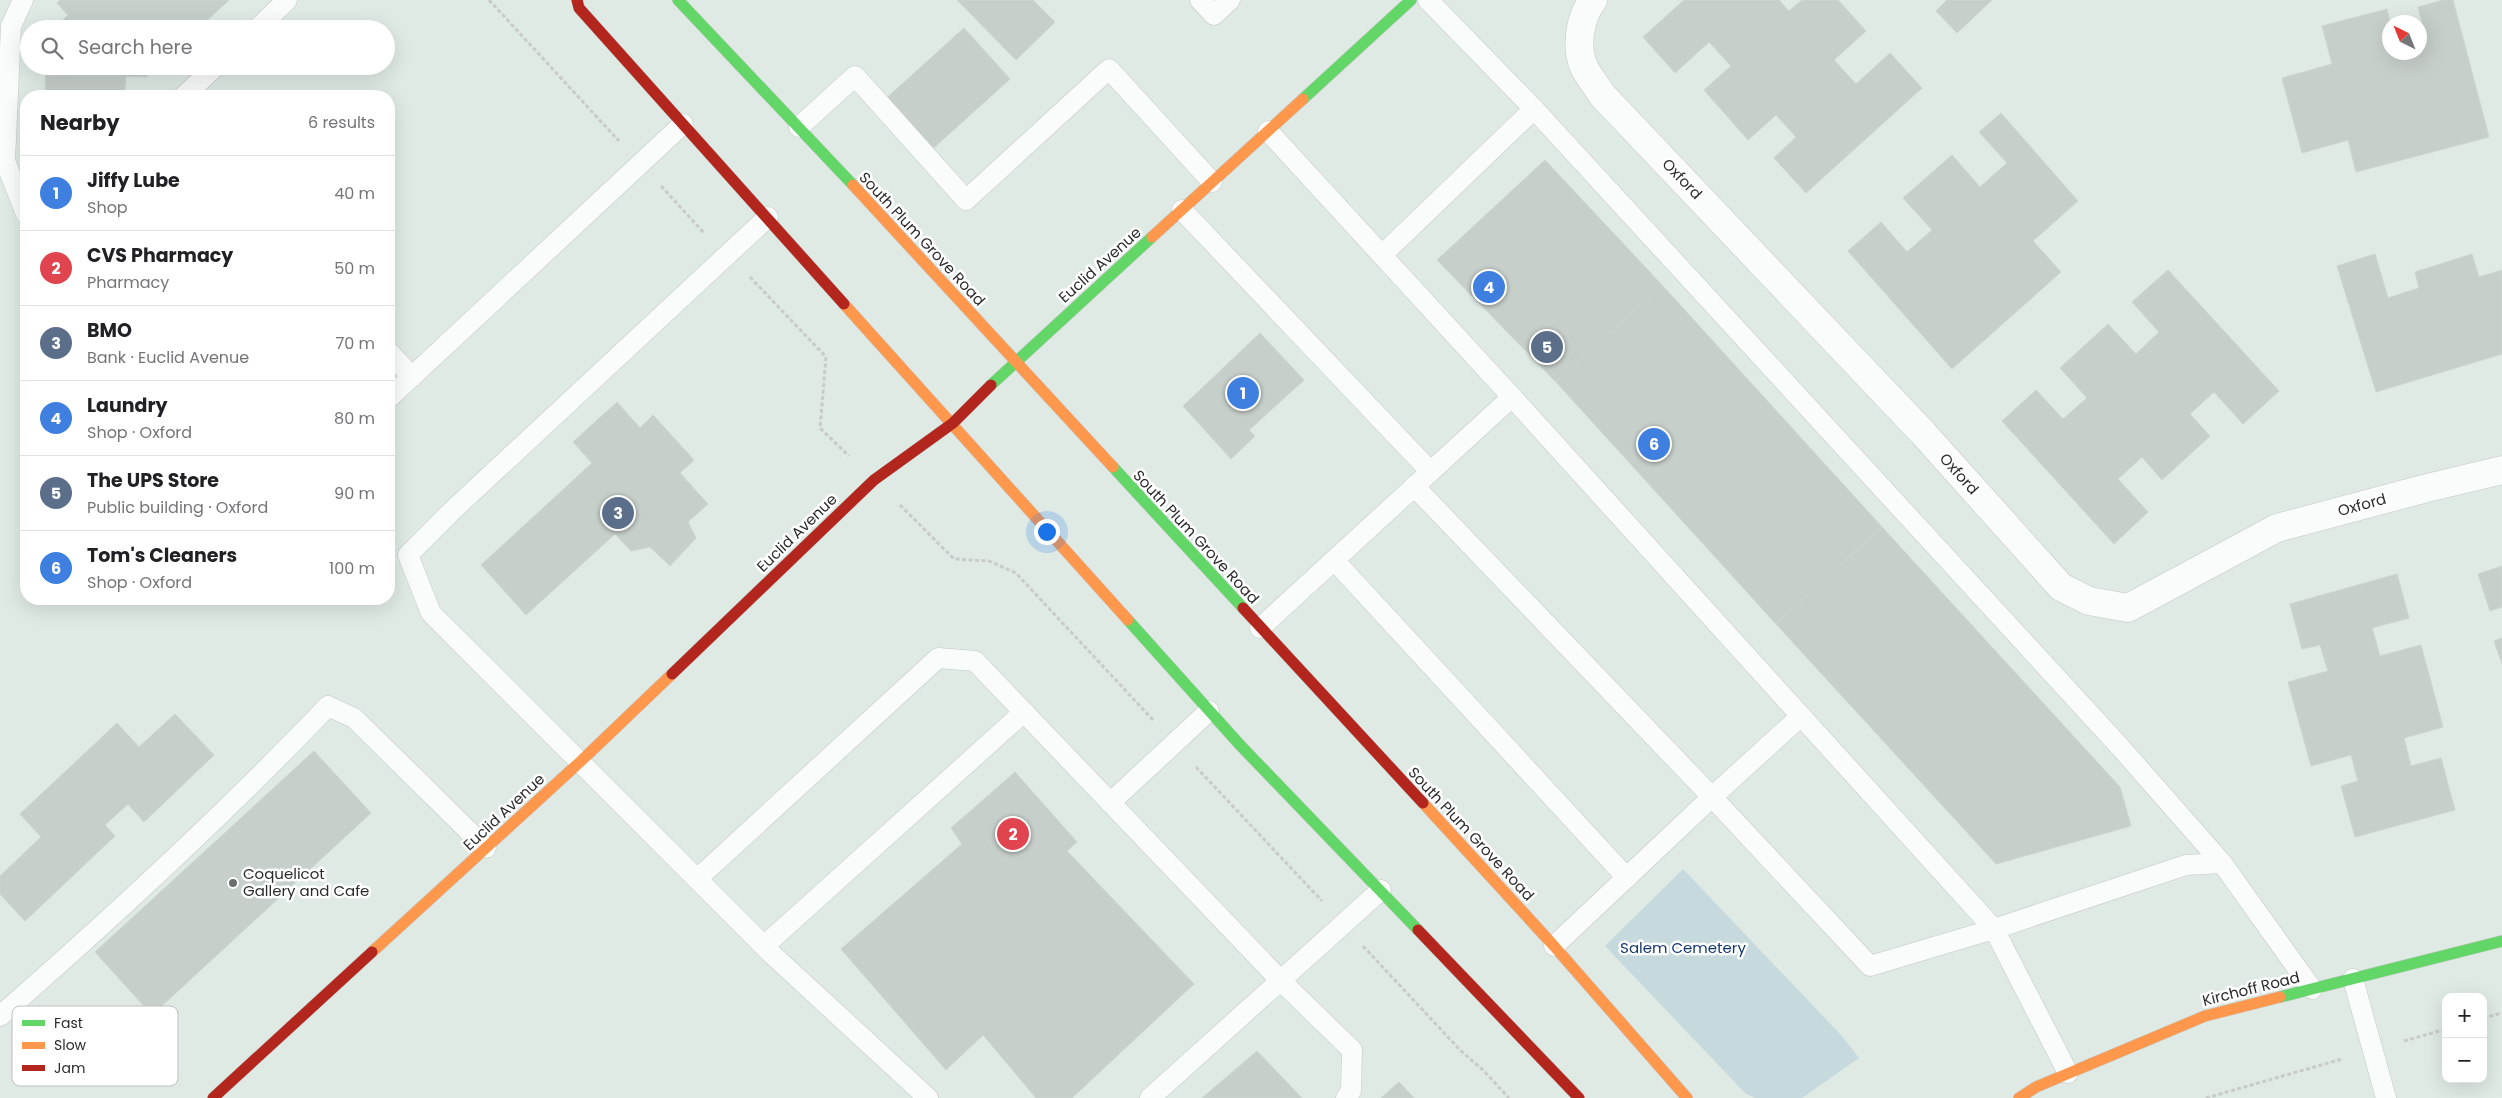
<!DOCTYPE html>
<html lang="en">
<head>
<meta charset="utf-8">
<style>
	:root { --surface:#fff; --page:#f2f2f2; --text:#202124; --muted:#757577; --line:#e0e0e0; --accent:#6a6e6c }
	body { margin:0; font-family:Poppins,sans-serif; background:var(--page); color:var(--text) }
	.controls { position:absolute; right:15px; bottom:15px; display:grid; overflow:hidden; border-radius:10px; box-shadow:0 5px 20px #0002 }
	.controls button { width:45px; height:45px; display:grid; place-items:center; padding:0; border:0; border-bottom:1px solid var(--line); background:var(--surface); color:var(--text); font:25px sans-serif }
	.compass { position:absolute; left:2382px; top:15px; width:45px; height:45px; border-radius:50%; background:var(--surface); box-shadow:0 5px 20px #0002; rotate:317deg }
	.you { position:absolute; left:1046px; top:531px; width:18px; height:18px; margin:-12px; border:4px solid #fff; border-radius:50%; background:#1a73e8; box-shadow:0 0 0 8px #1a73e833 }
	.badge { display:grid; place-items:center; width:32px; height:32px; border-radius:50%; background:var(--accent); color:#fff; font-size:16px; font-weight:700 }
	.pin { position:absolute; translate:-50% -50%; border:2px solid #fff; box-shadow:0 1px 5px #0006 }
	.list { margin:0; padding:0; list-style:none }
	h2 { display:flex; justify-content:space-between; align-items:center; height:65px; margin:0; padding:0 20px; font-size:21px }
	h2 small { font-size:16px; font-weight:400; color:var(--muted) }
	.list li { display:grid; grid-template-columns:32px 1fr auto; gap:15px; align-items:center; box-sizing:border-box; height:75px; padding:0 20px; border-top:1px solid var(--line) }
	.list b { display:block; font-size:19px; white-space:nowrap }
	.list p { margin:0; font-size:16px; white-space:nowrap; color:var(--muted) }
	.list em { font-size:16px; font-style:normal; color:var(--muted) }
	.icon { flex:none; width:28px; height:28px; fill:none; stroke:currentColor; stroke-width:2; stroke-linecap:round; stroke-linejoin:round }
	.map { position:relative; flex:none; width:2502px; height:1098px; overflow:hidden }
	.search { position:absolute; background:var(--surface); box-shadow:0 5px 20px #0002; left:20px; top:20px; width:375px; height:55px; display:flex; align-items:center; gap:12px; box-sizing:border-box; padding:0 18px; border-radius:28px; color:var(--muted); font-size:19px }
	.panel { position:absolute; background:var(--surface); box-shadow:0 5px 20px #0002; left:20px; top:90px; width:375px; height:515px; border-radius:20px }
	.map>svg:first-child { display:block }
	.cemetery { fill:#c6dade }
	.building { fill:#c7cfca; stroke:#ccd5d0 }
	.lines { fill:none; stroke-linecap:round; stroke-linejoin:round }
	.lane-casing { stroke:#c5c7c5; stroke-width:21 }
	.street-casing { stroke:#c5c7c5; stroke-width:29 }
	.fast-casing { stroke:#c5c7c5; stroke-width:12 }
	.slow-casing { stroke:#c5c7c5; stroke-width:12 }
	.jam-casing { stroke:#c5c7c5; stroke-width:12 }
	.path { stroke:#c9cbca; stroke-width:3; stroke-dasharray:4 2.5; stroke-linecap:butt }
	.lane { stroke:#fafcfb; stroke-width:20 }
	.street { stroke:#fafcfb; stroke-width:28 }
	.fast { stroke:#63d668; stroke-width:11 }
	.slow { stroke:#ff974d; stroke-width:11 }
	.jam { stroke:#b3261e; stroke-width:11 }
	.poi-dot { fill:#6a6e6c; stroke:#fff; stroke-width:2 }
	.labels { text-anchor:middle; stroke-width:5; stroke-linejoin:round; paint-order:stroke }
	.street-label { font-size:15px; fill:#2b2b2b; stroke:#fff }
	.poi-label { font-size:15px; fill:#2b2b2b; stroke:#fff; text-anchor:start }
	.park-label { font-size:15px; fill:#133870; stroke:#fff }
	.key { fill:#fff; stroke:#bfbfbf; stroke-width:1 }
	.key-label { font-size:14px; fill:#2b2b2b }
</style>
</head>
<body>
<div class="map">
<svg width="2502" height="1098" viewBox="0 0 2502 1098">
	<rect width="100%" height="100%" fill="#dfeae4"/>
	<!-- cemetery -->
	<path class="cemetery" d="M1683,869l158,166 18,23 -57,40h-47l-10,-5 -140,-147z"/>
	<!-- building -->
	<g class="building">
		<path d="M60,0h169l-31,29h-144l14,-14 -11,-12z"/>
		<path d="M957,0h76l22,22 -39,38z"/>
		<path d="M1684,0h95l10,11 13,-11h36l28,31 -32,29 22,24 34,-31 32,35 -116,105 -32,-35 22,-21 -20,-22 -28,25 -44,-50 27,-24 -22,-24 -34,31 -32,-36z"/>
		<path d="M1947,0h45l-35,33 -21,-22z"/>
		<path d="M2443,0h10l36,137 -133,35 -8,-32 -46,13 -20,-75 50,-14 -10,-38 65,-17 3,13v30h30v-8l7,-2 -9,-35z"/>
		<path d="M964,28l46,51 -83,75 -46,-51z"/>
		<path d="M46,66h112l-12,11 -20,-1 -2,20h-79z"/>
		<path d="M2001,113l77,88 -45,40 28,31 -109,97 -104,-118 33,-29 26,30 25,-22 -29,-32 49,-43 28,32 27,-24 -28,-31z"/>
		<path d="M1545,160l117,125 -106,97 -119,-122z"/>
		<path d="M2375,254l13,44 31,-10 -4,-16 57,-18 7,23 23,-7v84l-126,38 -39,-126z"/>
		<path d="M2168,270l111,121 -36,33 -29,-32 -24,22 20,22 -48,44 -20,-23 -24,22 30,33 -34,32 -112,-123 34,-31 27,29 24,-21 -27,-30 48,-44 28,30 23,-22 -27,-30z"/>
		<path d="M1662,285l220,242 -106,97 -220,-242z"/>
		<path d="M1260,333l44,47 -55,50 6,6 -24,23 -48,-53z"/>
		<path d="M617,402l23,26 13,-13 41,45 -14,13 28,31 -20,18 8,16 -26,28 -20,-19 -19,4 -16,-17 -89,81 -45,-50 111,-102 -19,-21z"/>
		<path d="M1882,527l238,260 11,39 -135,38 -220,-240z"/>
		<path d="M2502,566v41l-12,4 -12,-37z"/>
		<path d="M2397,574l12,44 -37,10 8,28 41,-11 22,82 -39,11 7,28 30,-8 14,52 -100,27 -14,-51 17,-5 -7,-26 -40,11 -23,-84 40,-11 -8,-26 -18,4 -12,-45z"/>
		<path d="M2502,638v26l-8,-23z"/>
		<path d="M175,714l39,41 -70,67 -16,-18 -23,21 10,11 -90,85 -25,-27v-18l41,-39 -21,-23 97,-91 22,24z"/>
		<path d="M314,751l57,62 -219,202 -57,-63z"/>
		<path d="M1015,772l62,70 -10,9 127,133 -122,114h-36l-53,-63 -37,35 -105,-121 121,-105 -11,-16z"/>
		<path d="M1257,1051l45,47h-100z"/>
		<path d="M1399,1082l15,16h-33z"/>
	</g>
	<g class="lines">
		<defs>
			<g id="lane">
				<path d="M23,0l-12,26 -6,135 21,53"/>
				<path d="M1200,0l14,15 16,-15"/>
				<path d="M1428,0l106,109"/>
				<path d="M257,29l30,-29"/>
				<path d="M184,96l32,-30"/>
				<path d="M799,127l56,-51 111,124 143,-131 103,113"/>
				<path d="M1268,131l244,266"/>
				<path d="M1182,210l248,261"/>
				<path d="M768,217l-314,292 -46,46 23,58 344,344 153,141"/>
				<path d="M1382,255l152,-146 587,639 101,115 90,126"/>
				<path d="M389,352l23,25"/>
				<path d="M389,398l294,-274"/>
				<path d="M1414,486l298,311 89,-81"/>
				<path d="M1334,560l293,318"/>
				<path d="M1260,628l252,-231 482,532 74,144"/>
				<path d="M1110,803l99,-92"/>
				<path d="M697,879l241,-221 37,3 306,320 71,69 -1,41 -5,7"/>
				<path d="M764,946l260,-234"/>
				<path d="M1554,946l158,-149 158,169 124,-37 192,-64 36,-2"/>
				<path d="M2353,979l33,119"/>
				<path d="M0,1016c113,-99 224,-201 328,-310l26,12 132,130"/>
				<path d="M1150,1098l231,-208"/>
			</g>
			<path id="street" d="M1593,0c-13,17 -18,47 -9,67 5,10 13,20 19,29l320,337 138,154 28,14 39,7 149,-80 150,-40 75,-18"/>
			<g id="fast">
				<path d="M678,0l175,185"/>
				<path d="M1303,99l108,-99"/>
				<path d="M991,385l161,-148"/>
				<path d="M1113,467l130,141"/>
				<path d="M1128,620l112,125 178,185"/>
				<path d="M2280,997l222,-56"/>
			</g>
			<g id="slow">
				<path d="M853,185l260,282"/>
				<path d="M1152,237l151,-138"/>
				<path d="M844,304l284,316"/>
				<path d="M1423,803l131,143 133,152"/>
				<path d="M372,952l209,-191 91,-87"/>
				<path d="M2019,1098l17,-11 169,-71 75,-19"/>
			</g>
			<g id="jam">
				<path d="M577,0l2,8 265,296"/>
				<path d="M1243,608l180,195"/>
				<path d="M672,674l202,-194 79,-57 38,-38"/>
				<path d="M1418,930l161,168"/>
				<path d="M213,1098l159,-146"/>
			</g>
		</defs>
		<!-- lane casing -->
		<use href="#lane" class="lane-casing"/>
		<!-- street casing -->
		<use href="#street" class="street-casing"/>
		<!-- fast casing -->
		<use href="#fast" class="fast-casing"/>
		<!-- slow casing -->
		<use href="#slow" class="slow-casing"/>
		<!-- jam casing -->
		<use href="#jam" class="jam-casing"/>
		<!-- path -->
		<g class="path">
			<path d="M489,0l130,141"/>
			<path d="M661,186l43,47"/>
			<path d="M750,277l76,80 -6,71 29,28"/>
			<path d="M900,505l54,54 35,2 27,12 137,147"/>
			<path d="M1196,767l126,134"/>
			<path d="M1363,946l98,105 21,18 27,29"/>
			<path d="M2483,1018l19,-5"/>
			<path d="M2404,1041l42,-12"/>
			<path d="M2206,1098l136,-39"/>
		</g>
		<!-- lane -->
		<use href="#lane" class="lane"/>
		<!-- street -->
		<use href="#street" class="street"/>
		<!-- fast -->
		<use href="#fast" class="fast"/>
		<!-- slow -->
		<use href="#slow" class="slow"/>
		<!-- jam -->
		<use href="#jam" class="jam"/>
	</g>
	<!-- markers -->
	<circle class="poi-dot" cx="233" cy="883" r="5"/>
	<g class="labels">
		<!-- street labels -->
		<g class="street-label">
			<text transform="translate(1682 179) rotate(46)" y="5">Oxford</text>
			<text transform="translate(922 239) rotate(47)" y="5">South Plum Grove Road</text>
			<text transform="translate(1100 265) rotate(-42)" y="5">Euclid Avenue</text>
			<text transform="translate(1959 474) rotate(48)" y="5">Oxford</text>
			<text transform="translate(2362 505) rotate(-15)" y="5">Oxford</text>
			<text transform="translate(797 533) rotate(-44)" y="5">Euclid Avenue</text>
			<text transform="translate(1196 537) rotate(47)" y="5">South Plum Grove Road</text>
			<text transform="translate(504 812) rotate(-43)" y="5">Euclid Avenue</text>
			<text transform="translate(1471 834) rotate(47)" y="5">South Plum Grove Road</text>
			<text transform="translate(2251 989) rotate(-14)" y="5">Kirchoff Road</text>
		</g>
		<!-- poi labels -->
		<g class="poi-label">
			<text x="243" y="879">Coquelicot<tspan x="243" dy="17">Gallery and Cafe</tspan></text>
		</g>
		<!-- park labels -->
		<g class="park-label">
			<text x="1683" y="953">Salem Cemetery</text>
		</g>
	</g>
	<!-- legend -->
	<rect x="12" y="1006" width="166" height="80" rx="8" class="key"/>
	<rect x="22" y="1020" width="23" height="6" fill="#63d668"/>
	<rect x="22" y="1042" width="23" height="7" fill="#ff974d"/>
	<rect x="22" y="1065" width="23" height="6" fill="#b3261e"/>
	<g class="key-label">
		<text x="54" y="1028">Fast</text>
		<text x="54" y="1050">Slow</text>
		<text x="54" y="1073">Jam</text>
	</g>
</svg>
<div class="controls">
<button>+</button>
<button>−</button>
</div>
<svg class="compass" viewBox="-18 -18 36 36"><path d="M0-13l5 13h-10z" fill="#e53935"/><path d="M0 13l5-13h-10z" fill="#757577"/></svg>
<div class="you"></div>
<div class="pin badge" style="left:1243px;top:393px;background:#3f7fe0">1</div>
<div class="pin badge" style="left:1013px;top:834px;background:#e0444e">2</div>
<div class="pin badge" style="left:618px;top:513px;background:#5c6f8a">3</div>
<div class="pin badge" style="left:1489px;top:287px;background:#3f7fe0">4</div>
<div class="pin badge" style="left:1547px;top:347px;background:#5c6f8a">5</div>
<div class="pin badge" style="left:1654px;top:444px;background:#3f7fe0">6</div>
<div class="search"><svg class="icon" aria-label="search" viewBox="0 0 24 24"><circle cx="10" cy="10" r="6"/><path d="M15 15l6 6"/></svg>Search here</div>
<section class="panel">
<h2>Nearby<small>6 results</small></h2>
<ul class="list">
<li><span class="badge" style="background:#3f7fe0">1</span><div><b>Jiffy Lube</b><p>Shop</p></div><em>40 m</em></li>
<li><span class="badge" style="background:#e0444e">2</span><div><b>CVS Pharmacy</b><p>Pharmacy</p></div><em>50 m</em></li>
<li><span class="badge" style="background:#5c6f8a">3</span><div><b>BMO</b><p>Bank · Euclid Avenue</p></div><em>70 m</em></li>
<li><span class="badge" style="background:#3f7fe0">4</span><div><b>Laundry</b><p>Shop · Oxford</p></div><em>80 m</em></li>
<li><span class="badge" style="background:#5c6f8a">5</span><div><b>The UPS Store</b><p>Public building · Oxford</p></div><em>90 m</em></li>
<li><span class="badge" style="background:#3f7fe0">6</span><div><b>Tom's Cleaners</b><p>Shop · Oxford</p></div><em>100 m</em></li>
</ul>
</section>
</div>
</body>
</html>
